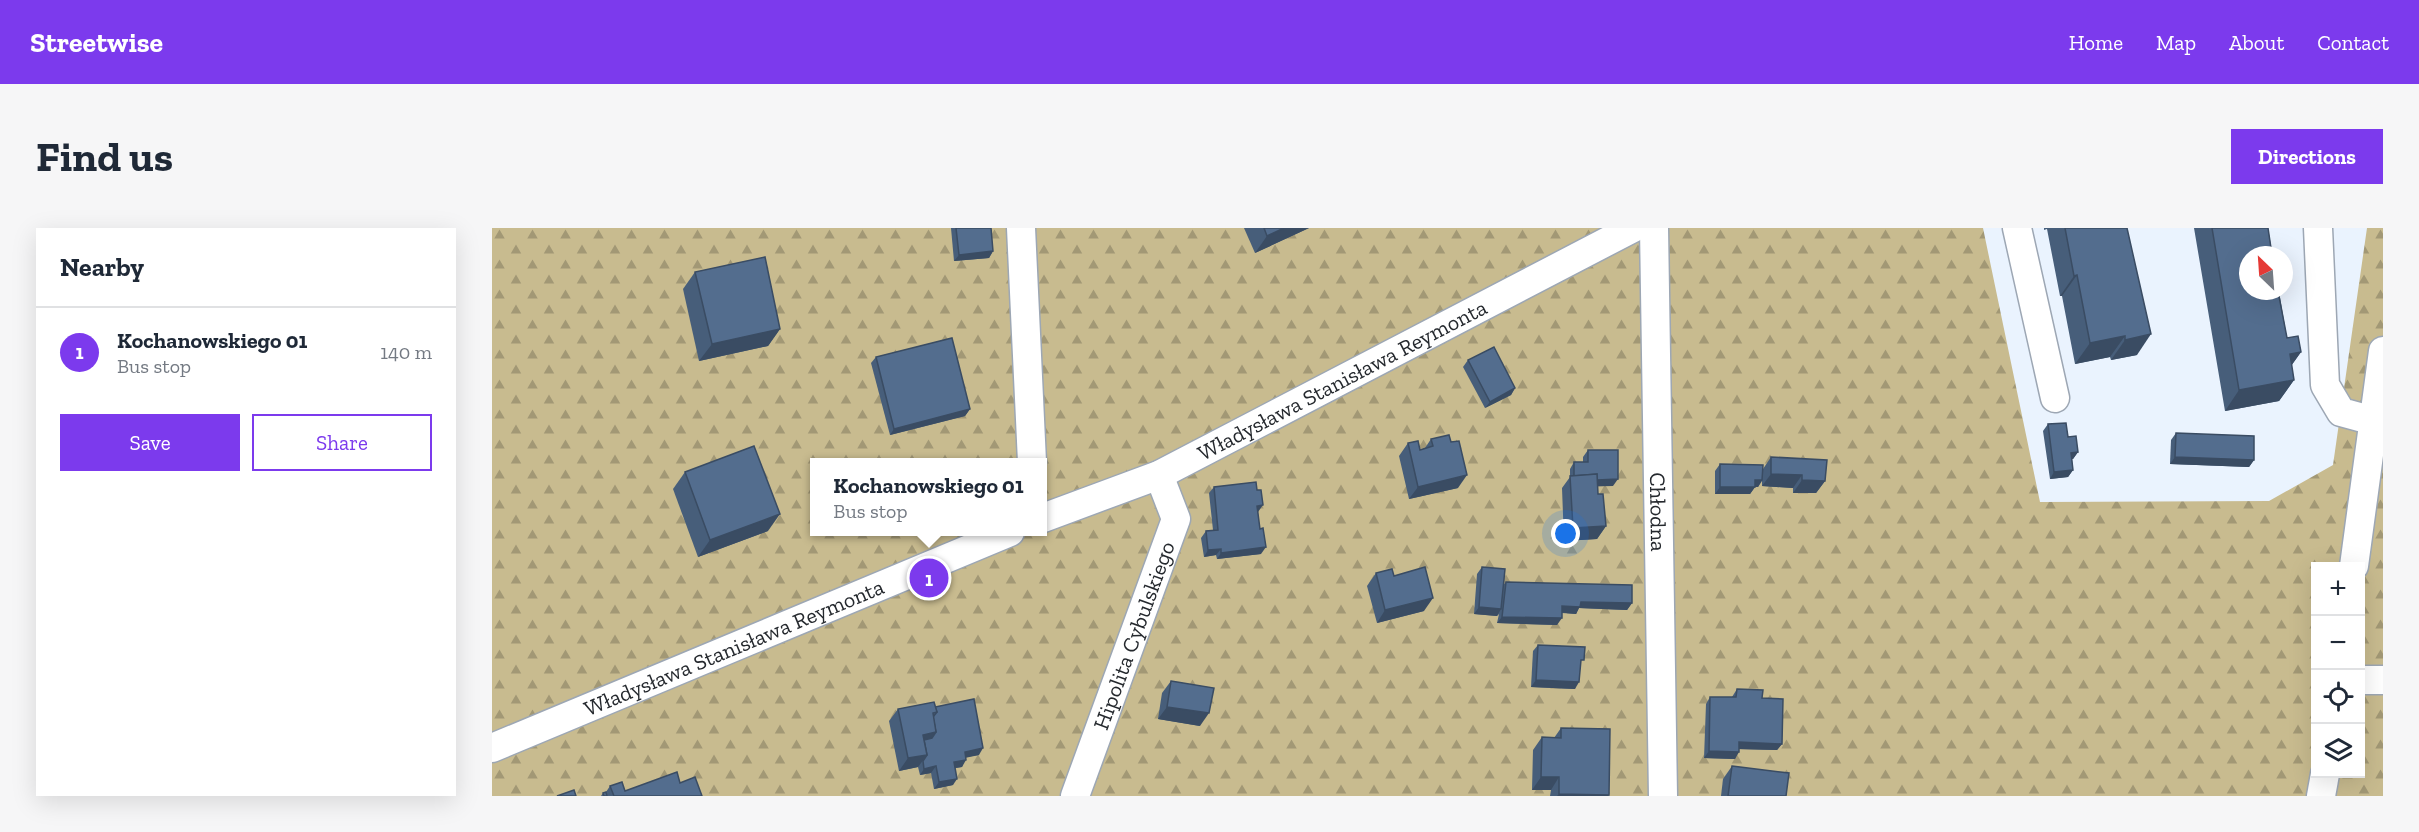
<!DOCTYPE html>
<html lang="en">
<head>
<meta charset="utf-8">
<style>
	:root { --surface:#fff; --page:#f6f6f7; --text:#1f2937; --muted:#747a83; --line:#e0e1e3; --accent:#7c3aed }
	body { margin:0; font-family:"Zilla Slab",serif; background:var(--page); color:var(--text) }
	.controls { position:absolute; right:18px; bottom:18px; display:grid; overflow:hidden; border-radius:0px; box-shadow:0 6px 24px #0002 }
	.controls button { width:54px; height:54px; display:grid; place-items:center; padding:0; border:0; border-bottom:2px solid var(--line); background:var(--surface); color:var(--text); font:30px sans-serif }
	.compass { position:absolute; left:1747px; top:18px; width:54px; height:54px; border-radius:50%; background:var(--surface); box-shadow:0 6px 24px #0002; rotate:335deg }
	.you { position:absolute; left:1074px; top:306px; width:21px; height:21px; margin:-15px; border:4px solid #fff; border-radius:50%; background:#1a73e8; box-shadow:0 0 0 9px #1a73e833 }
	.badge { display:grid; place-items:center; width:39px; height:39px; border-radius:50%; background:var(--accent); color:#fff; font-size:20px; font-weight:700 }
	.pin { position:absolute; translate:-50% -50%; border:3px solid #fff; box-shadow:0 2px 6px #0006 }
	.popup { position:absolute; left:318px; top:230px; width:237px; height:78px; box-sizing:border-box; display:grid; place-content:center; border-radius:0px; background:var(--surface); filter:drop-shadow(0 2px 4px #0005); font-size:20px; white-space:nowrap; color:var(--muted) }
	.popup b { font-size:22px; color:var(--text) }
	.popup::after { content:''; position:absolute; left:50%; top:100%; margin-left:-12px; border:12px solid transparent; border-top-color:var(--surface) }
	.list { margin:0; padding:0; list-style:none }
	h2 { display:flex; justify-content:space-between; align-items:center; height:78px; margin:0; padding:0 24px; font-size:26px }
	h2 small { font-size:20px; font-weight:400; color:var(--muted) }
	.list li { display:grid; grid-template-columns:39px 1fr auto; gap:18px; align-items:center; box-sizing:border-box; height:90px; padding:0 24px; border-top:2px solid var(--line) }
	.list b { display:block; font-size:22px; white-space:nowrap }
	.list p { margin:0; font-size:20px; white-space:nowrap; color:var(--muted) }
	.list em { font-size:20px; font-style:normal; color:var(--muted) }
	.actions { display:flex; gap:12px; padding:18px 24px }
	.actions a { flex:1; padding:14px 0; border:2px solid var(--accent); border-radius:0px; text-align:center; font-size:21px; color:var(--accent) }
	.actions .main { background:var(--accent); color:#fff }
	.icon { flex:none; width:33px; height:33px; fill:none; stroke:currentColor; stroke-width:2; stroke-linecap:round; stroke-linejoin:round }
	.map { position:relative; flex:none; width:1891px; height:568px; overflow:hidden; border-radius:0px }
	header { display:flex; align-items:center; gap:36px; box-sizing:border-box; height:84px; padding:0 30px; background:var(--accent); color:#fff }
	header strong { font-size:28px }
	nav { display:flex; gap:33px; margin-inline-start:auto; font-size:21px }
	.intro { display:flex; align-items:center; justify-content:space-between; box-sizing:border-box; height:144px; padding:0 36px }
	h1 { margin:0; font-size:42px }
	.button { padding:15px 27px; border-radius:0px; background:var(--accent); color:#fff; font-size:21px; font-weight:700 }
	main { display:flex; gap:36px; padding:0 36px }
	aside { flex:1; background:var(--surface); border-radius:0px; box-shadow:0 6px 24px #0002 }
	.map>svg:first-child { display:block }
	.forest { fill:url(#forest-firs); fill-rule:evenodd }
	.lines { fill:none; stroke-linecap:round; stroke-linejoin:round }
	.minor-casing { stroke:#9da7b4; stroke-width:31 }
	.minor { stroke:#fff; stroke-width:28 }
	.wall { fill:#475e7a }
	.shaded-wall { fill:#3a4c63 }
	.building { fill:#536d8e; stroke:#3a4c63; stroke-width:1.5 }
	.labels { text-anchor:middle; stroke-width:6; stroke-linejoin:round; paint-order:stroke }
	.street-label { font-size:22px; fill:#25292e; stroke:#fff }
</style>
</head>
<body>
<header>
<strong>Streetwise</strong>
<nav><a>Home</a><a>Map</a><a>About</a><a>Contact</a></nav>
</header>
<div class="intro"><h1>Find us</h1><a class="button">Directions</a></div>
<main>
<aside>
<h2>Nearby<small></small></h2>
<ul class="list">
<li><span class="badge">1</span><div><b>Kochanowskiego 01</b><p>Bus stop</p></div><em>140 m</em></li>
</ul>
<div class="actions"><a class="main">Save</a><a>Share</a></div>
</aside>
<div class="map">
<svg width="1891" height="568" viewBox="0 0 1891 568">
	<defs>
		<pattern id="forest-firs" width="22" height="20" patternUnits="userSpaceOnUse" patternTransform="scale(1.5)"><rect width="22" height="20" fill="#c8bb8f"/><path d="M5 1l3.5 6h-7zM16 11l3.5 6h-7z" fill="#a29875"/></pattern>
	</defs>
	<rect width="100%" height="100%" fill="#eaf3fe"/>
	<!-- forest -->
	<path class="forest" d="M0,0h1491l57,274 229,-1 64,-36 34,-237h16v568h-1891zM323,234h228v70h-228zM1824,338h44v208h-44z"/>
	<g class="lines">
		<defs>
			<g id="minor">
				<path d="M529,0l11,234"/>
				<path id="s1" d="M1162,0l9,568"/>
				<path d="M1525,0l38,170"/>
				<path d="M1826,0l7,157 16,27 33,9"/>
				<path id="s2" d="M551,290l116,-43 474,-247"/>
				<path d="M1862,338l29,-215"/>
				<path d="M1868,452h23"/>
				<path id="s3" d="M0,520l518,-216"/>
				<path id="s4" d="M583,568l101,-277 -17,-44"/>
				<path d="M1829,568l4,-22"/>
			</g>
		</defs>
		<!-- minor casing -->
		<use href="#minor" class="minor-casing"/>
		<!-- minor -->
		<use href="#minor" class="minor"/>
	</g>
	<!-- wall -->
	<g class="wall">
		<path d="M459,0h40l2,23 -4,7 -35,3z"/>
		<path d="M752,0h65l-54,25z"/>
		<path d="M1552,0h83l10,127 -26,5 -1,-3 -35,7 -13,-68h-2l-13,-67 -3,1z"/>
		<path d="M1702,0h74l19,110 14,14 -10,14 3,14 -15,21 -54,10z"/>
		<path d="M203,44l85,57 -12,17 -69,15 -16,-72z"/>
		<path d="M384,129l94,52 -5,7 -75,19 -19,-72z"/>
		<path d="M976,132l47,28 -4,7 -26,13 -22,-41z"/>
		<path d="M1556,196l20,13 10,15 -5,7h-1l1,11 -5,7 -18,2 -7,-48z"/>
		<path d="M1684,205l78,27 -5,7 -79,-3 1,-24z"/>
		<path d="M939,211l27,49 -49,11 -10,-43 9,-13 12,7 5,-2z"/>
		<path d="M1096,222l25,36h-16l1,8 8,32 -9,13 -33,2 -2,-53 8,-11v-8l4,-7h9v-5z"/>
		<path d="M1279,229l54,24 -9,12h-23v-5l-31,-2v-5l-4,6h-3l-5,7h-35v-23l5,-7 43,5z"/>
		<path d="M193,244l83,59 -70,26 -25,-68z"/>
		<path d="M722,259l44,25 3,42 -44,5 -1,-4 -12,2 -3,-19 5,-7 7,-1 -4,-37z"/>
		<path d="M990,339l21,18 3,-3 126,21 -5,7 -48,-2 -3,6 -14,-1 -5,12 -60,-2 2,-9 -2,2 -23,-2 3,-40z"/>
		<path d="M884,345l18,3 30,35 -47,12 -10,-37z"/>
		<path d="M1046,417l42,21 -5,23 -44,-2 2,-36z"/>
		<path d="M679,453l29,45 -42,-7 4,-26z"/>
		<path d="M1245,461l25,9 20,46 -5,6 -38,-1 -4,10 -31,-1 2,-54 4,-7h22z"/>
		<path d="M443,479l44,48 -13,2 -4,10 -7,1 -2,17 -19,4 -3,-16 -11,2 -2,-8 -19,4 -10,-50 9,-12z"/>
		<path d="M1069,500l48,67 -1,1h-58l1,-6h-19l1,-40 9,-13 12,1z"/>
		<path d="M1240,538l54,30h-65l2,-17z"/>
		<path d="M188,555l22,13h-101l2,-3 3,-1 4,-6 15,5z"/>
	</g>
	<!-- shaded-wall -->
	<g class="shaded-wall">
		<path d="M792,0h25l-54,25 12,-17z"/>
		<path d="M501,23l-4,7 -35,3 5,-6z"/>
		<path d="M1585,47l-15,21h-2l14,-20z"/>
		<path d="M288,101l-12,17 -69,15 13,-17z"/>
		<path d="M1659,106l-14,21 -26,5 14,-20z"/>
		<path d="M1633,108l-15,21 -35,7 15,-21z"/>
		<path d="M1809,124l-15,21 4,-19z"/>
		<path d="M1802,152l-15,21 -54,10 14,-21z"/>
		<path d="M1023,160l-4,7 -26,13 5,-6z"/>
		<path d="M478,181l-5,7 -75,19 4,-6z"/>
		<path d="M1586,224l-5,7 -7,1 5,-7z"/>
		<path d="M1683,229l79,3 -5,7 -79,-3z"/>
		<path d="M1581,242l-5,7 -18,2 4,-7z"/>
		<path d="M1279,246l31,1 -9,13 -31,-2z"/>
		<path d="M975,247l-9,13 -49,11 9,-12z"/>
		<path d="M1126,251l-5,7 -42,1 3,-7z"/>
		<path d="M1263,252h7l-4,7h-7h4l-5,7h-35l5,-7z"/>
		<path d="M1310,252l23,1 -9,12h-23z"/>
		<path d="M771,277l-5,7 -6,1 5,-7z"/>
		<path d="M288,286l-12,17 -70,26 12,-17z"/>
		<path d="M1114,298l-9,13 -33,2 9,-13z"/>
		<path d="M774,319l-5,7 -44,5 4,-6z"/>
		<path d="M729,321l-5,6 -12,2 4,-7z"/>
		<path d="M941,370l-9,13 -47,12 8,-13z"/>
		<path d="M1089,374l51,1 -5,7 -48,-2 -3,6 -19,-2 5,-6z"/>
		<path d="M987,379l22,2 -4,7 -23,-2z"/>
		<path d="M1010,389l60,1 -5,7 -60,-2z"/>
		<path d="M1044,452l43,2 -4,7 -44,-2z"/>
		<path d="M675,479l42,6 -9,13 -42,-7z"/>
		<path d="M444,504l-9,13 -7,1 3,-11z"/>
		<path d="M1247,514l43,2 -5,6 -42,-1z"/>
		<path d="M491,520l-4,7 -19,4 5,-7z"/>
		<path d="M1217,523l30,1 -4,7 -31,-1z"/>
		<path d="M435,527l-9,12 -19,4 9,-13z"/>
		<path d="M474,532l-4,7 -13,2 5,-7z"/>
		<path d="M444,538l-5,7 -11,2 4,-6z"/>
		<path d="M1049,549h18l-8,13h-19z"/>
		<path d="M465,551l-4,6 -19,4 5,-7z"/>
		<path d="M1067,566l50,1 -1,1h-51z"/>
	</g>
	<!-- building -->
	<g class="building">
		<path d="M464,0h35l2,23 -34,4z"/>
		<path d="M772,0h20l-17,8z"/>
		<path d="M1573,0h62l24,106 -26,6v-4l-35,7 -13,-68 -3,1z"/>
		<path d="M1720,0h56l4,27h-24v36h30l9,47 11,-2 3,16 -11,2 4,26 -55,10z"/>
		<path d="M273,29l15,72 -68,15 -17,-72z"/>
		<path d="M1793,36l3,17h-4v-16z"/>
		<path d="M460,110l18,71 -76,20 -18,-72z"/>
		<path d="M1002,119l21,41 -25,14 -22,-42z"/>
		<path d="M1574,195l2,14 8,-1 2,16 -7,1 2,17 -19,2 -6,-48z"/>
		<path d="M1684,205l78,3v24l-79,-3z"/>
		<path d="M957,207l2,7 8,-1 8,34 -49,12 -10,-44 10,-2 2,9 13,-4 -2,-7z"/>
		<path d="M262,218l26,68 -70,26 -25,-68z"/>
		<path d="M1096,222h30v29l-21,1v-6l-23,2v-14h14z"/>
		<path d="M1279,229l56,3 -2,21 -23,-1v-5l-31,-1z"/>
		<path d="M1228,236l43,1 -1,15h-7v7h-35z"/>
		<path d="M1105,246l1,20h5l3,32 -33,2 -3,-52z"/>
		<path d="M764,254l1,8h4l2,15 -6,1 3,23 3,-1 3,19 -45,6v-4l-13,1 -2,-19 12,-1 -4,-43z"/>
		<path d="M933,339l8,31 -48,12 -9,-37 16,-4 2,7z"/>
		<path d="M990,339l23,2 -4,40 -22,-2z"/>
		<path d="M1014,354l126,3v18l-51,-1 -1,5 -18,-1v12l-60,-1z"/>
		<path d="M1046,417l47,2 -1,13h-3l-2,22 -43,-2z"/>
		<path d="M679,453l43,7 -5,25 -42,-6z"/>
		<path d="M1245,461l26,1 -1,8 21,1 -1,45 -43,-2v10l-30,-1 1,-54h26z"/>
		<path d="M482,471l9,49 -18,4 1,8 -12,2 3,17 -18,3 -3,-16 -12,3 -1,-8 4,-6 -3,-15 8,-2 4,-6 -3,-15 4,-5 -2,-5z"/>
		<path d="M442,474l3,10 -4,1 3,19 -13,3 4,20 -19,3 -10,-49z"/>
		<path d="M1069,500l49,1 -1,66 -50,-1v-17h-18l1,-40 19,1z"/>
		<path d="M1240,538l57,7 -3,23h-58z"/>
		<path d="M185,544l3,11 15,-6 7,19h-88l-4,-10 12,-4 3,9z"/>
		<path d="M82,562l2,6h-19z"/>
		<path d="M114,564l1,4h-3l-1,-3z"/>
	</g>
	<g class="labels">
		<!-- street labels -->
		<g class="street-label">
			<text dy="8" stroke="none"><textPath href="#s2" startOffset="330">Władysława Stanisława Reymonta</textPath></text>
			<text dy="8" stroke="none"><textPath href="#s1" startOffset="284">Chłodna</textPath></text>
			<text dy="8" stroke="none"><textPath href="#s4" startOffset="171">Hipolita Cybulskiego</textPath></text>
			<text dy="8" stroke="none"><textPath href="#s3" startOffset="262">Władysława Stanisława Reymonta</textPath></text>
		</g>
	</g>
</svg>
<div class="controls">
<button>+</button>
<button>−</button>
<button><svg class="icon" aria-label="locate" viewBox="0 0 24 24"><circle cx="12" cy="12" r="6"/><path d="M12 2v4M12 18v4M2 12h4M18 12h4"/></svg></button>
<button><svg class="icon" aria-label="layers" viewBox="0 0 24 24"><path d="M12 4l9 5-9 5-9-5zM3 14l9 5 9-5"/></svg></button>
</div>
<svg class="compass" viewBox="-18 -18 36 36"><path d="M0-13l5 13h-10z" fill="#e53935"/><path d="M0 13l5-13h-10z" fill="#747a83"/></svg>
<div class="you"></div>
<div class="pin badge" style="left:437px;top:350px">1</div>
<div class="popup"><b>Kochanowskiego 01</b>Bus stop</div>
</div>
</main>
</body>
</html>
